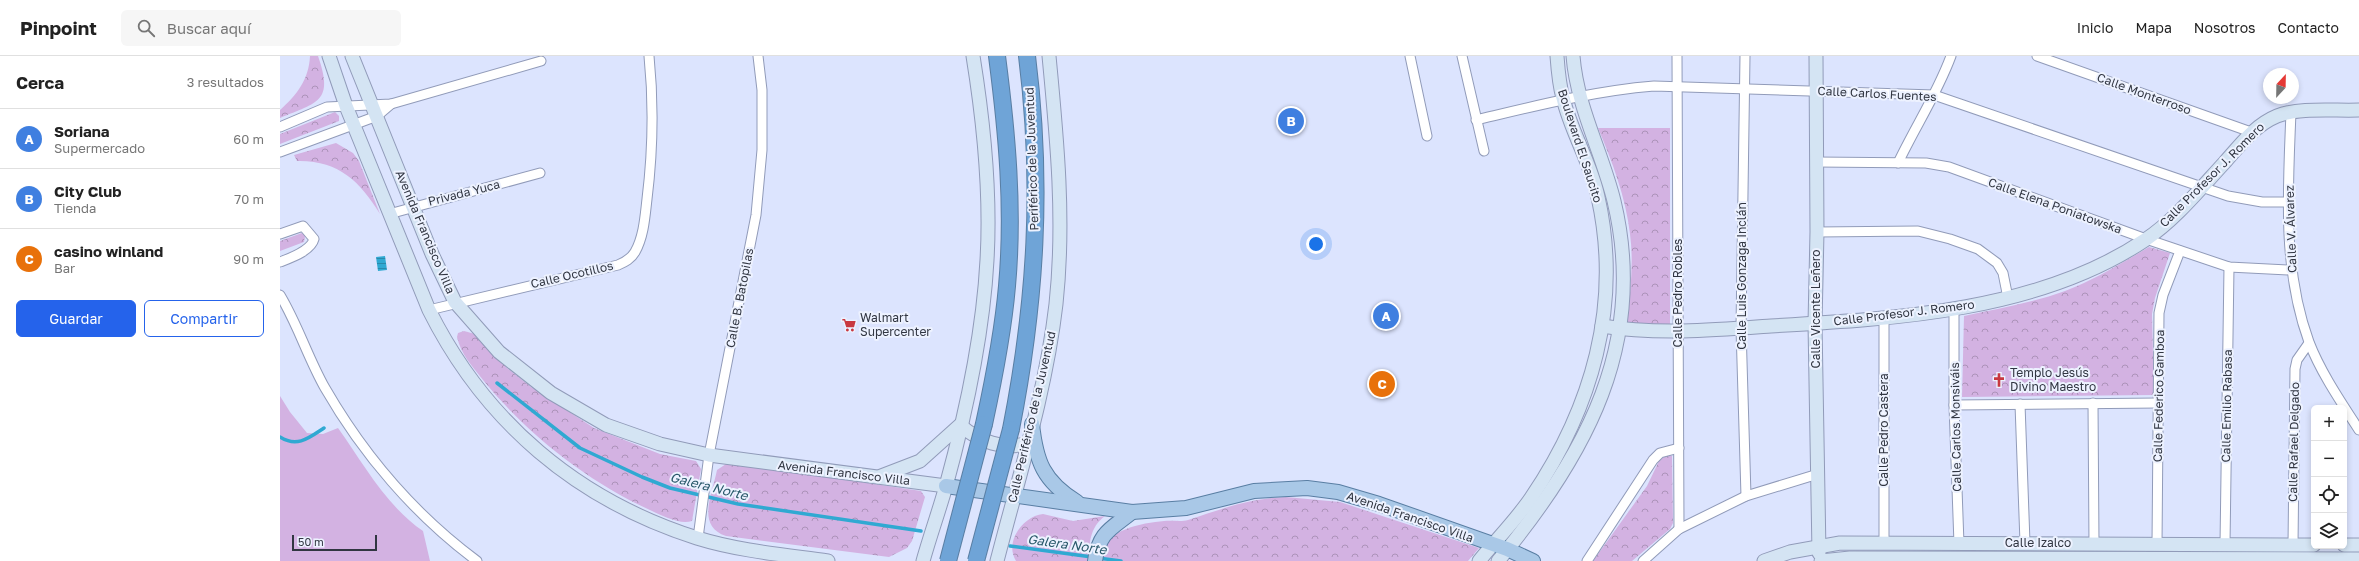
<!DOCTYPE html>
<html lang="es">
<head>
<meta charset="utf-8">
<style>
	:root { --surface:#fff; --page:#f6f6f6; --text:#222; --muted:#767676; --line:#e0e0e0; --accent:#2563eb }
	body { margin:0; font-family:"Golos Text",sans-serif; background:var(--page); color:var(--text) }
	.controls { position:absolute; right:12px; bottom:12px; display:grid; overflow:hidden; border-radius:6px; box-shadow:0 2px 6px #0003 }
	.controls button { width:36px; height:36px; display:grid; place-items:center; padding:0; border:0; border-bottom:1px solid var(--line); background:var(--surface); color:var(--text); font:20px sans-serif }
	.compass { position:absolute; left:1983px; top:12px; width:36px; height:36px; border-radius:50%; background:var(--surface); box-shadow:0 2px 6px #0003; rotate:22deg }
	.scale { position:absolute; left:12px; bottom:10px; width:85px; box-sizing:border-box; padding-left:4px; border:2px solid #313642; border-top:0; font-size:11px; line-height:14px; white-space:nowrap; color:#313642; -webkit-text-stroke:3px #edf2ff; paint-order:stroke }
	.you { position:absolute; left:1036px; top:188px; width:14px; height:14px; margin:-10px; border:3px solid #fff; border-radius:50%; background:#1a73e8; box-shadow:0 0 0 6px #1a73e833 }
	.badge { display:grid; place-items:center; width:26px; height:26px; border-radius:50%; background:var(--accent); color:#fff; font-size:13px; font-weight:700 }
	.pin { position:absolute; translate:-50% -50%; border:2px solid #fff; box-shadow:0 1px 4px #0006 }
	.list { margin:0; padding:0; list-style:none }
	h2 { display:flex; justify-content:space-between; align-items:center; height:52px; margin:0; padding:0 16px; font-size:17px }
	h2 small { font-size:13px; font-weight:400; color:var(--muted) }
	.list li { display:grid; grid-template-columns:26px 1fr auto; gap:12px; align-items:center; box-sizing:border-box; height:60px; padding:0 16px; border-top:1px solid var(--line) }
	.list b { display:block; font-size:15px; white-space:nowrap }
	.list p { margin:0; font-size:13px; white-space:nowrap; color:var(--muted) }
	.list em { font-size:13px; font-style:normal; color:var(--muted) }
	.actions { display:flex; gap:8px; padding:12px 16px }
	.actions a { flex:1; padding:9px 0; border:1px solid var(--accent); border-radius:6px; text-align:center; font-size:14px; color:var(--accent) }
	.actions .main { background:var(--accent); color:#fff }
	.icon { flex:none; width:22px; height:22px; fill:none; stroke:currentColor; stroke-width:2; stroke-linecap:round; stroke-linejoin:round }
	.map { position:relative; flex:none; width:2079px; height:505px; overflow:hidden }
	header { display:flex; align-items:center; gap:24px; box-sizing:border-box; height:56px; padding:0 20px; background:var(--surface); border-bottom:1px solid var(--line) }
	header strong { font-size:19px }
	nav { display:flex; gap:22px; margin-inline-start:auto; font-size:14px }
	.search { width:280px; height:36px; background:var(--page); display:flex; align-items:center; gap:10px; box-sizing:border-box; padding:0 14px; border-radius:6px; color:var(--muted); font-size:15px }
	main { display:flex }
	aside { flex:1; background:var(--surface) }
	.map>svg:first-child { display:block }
	.green { fill:#d3b2e2 }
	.park { fill:url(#park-crowns) }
	.water { fill:url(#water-rules) }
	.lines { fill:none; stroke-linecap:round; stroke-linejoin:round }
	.stream { stroke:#30a9d2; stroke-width:3.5 }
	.street-casing { stroke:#919bb9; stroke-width:11 }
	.secondary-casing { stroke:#919bb9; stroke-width:15 }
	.primary-casing { stroke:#597ea3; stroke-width:16 }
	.highway-casing { stroke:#597ea3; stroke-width:18 }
	.street { stroke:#fff; stroke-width:9 }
	.secondary { stroke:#d4e4f3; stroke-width:13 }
	.primary { stroke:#a9c8e7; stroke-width:14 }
	.highway { stroke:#6fa4d7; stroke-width:16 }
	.highway-bridge-casing { stroke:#597ea3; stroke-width:18; stroke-linecap:butt }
	.highway-bridge { stroke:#6fa4d7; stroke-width:16 }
	.labels { text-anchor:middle; stroke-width:4; stroke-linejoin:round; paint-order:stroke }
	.street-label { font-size:12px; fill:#313642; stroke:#edf2ff }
	.poi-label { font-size:12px; fill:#313642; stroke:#edf2ff; text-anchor:start }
	.water-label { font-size:13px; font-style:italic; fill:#2a596b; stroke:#edf2ff }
</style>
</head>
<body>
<header>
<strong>Pinpoint</strong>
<div class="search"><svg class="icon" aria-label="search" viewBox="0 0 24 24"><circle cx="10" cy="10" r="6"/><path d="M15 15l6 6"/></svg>Buscar aquí</div>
<nav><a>Inicio</a><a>Mapa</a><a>Nosotros</a><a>Contacto</a></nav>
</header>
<main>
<aside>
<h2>Cerca<small>3 resultados</small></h2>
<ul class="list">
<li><span class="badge" style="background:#3f7fe0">A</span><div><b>Soriana</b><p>Supermercado</p></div><em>60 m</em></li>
<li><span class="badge" style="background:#3f7fe0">B</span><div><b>City Club</b><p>Tienda</p></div><em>70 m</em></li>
<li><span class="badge" style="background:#e8710a">C</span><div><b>casino winland</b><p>Bar</p></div><em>90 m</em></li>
</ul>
<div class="actions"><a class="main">Guardar</a><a>Compartir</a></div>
</aside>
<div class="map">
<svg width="2079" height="505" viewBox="0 0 2079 505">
	<defs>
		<pattern id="park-crowns" width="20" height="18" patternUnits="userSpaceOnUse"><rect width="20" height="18" fill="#d3b2e2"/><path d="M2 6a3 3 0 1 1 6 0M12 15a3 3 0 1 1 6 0" fill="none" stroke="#ac92b9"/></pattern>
		<pattern id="water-rules" width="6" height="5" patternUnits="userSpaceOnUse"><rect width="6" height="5" fill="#30a9d2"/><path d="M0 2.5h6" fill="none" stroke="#298aac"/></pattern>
	</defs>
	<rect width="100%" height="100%" fill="#dce4fe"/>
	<!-- green -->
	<path class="green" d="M0,340l10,16 17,21 16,1 15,-6c25,35 49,79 85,103l7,30h-150z"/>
	<!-- park -->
	<g class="park">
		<path d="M30,0h8c16,46 0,46 -38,62v-8c17,-15 29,-31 30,-54z"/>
		<path d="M55,56l4,4v5l-59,23v-10z"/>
		<path d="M1318,72h72v198l-43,-3c3,-30 7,-59 3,-89 -4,-36 -18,-73 -32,-106z"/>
		<path d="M56,87l17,10 6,8 21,53c-20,-33 -42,-54 -83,-53l-3,-6z"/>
		<path d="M22,177l3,3 -1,6 -24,9v-10z"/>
		<path d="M1869,191l21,6 -15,45 -3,16 2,81 -192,2 2,-81c33,-7 68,-13 101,-25 29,-11 57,-28 84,-44z"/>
		<path d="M184,275l11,3 32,34 24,19 63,41 66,26 36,7 5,8 -9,52c-12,4 -29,-5 -40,-10 -65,-30 -123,-75 -169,-131 -11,-14 -22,-26 -26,-43l1,-4z"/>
		<path d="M1385,400h7l1,67 -3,6 -38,32h-39l54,-75 12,-25z"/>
		<path d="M449,406l192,29 4,6 -13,44 -5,7 -18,9 -163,-21c-30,-10 -14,-41 -9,-66z"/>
		<path d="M1006,441l54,5 139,46 -11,13h-365c-6,-30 38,-38 61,-40 8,-1 17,1 24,-1 37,-12 59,-21 98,-23z"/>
		<path d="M763,458l30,7 32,-5c-16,12 -15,27 -17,45h-72c-12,-19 7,-45 27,-47z"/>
	</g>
	<!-- water -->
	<path class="water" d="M105,200l2,14 -9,1 -2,-14z"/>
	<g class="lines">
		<!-- stream -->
		<g class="stream">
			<path d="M217,327l83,65 62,29 28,11 68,16 183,27"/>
			<path d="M0,381c17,11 29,1 44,-9"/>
			<path d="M730,490l82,11"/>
			<path d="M818,502l23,3"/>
		</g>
		<defs>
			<g id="street">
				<path d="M1130,0l17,80"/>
				<path d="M1182,0l22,95"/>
				<path d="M1397,0l2,473"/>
				<path d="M1465,0l-4,272 5,168"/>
				<path d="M1757,0l214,76"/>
				<path d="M2011,56c-3,78 -9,156 18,230 12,31 32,60 50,88"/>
				<path d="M1196,64c59,-14 117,-29 178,-34l280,9 294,101 34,6h26"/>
				<path d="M0,71l47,-20 64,-3 150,-43"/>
				<path d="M0,96l97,-36 14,-12"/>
				<path d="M1536,106l110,1 23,4 197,72 83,28 61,3"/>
				<path d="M1618,107c17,-36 39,-69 53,-107"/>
				<path d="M109,158l151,-41"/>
				<path d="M1537,176l101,-1 32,8 28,10 19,14 6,10 5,25"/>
				<path d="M0,178l23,-8 11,13c-3,12 -24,19 -34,23"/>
				<path d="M0,239c18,30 28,63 45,93 38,66 90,127 152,173"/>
				<path d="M1674,253v96l5,139"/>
				<path d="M149,254l189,-45c7,-3 13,-6 17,-13 9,-16 10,-36 12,-53 6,-49 7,-94 2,-143"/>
				<path d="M1604,261v226"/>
				<path d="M1813,347l1,141"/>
				<path d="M1740,348l5,139"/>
				<path d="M1674,349l205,-2"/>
				<path d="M418,482l11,-83 47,-240 6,-65v-60l-4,-34"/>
				<path d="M1945,488l4,-277"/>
				<path d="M1877,489l2,-232 4,-18 17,-44"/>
				<path d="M2013,489l2,-176 2,-9 12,-17"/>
				<path d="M1307,505l66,-101 7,-7 19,-5"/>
				<path d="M1363,505l36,-32 67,-33 72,-22"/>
			</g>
			<g id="secondary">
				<path d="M49,0l17,50 83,204c56,112 148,190 268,228 42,13 88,17 131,23"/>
				<path d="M72,0l80,198 23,48 44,50 52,41 55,32 54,19 49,11 237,31"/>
				<path d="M1536,0l1,176 -2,92 4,229"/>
				<path d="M1322,270c55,9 114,4 169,0 125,-7 268,-15 374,-86 30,-20 55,-51 80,-78 15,-17 30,-37 52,-46 22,-9 58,-5 82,-6"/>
				<path d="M601,420l39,-15 40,-36c18,16 44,26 68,18"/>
				<path d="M2064,489h15"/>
				<path d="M643,505c7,-25 16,-50 23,-75 20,-73 37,-150 41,-226 4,-68 -3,-136 -14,-204"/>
				<path d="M717,505c22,-85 49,-170 59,-257 9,-83 1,-165 -7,-248"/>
				<path d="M1199,505c17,-21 37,-41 52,-63 61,-90 91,-193 67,-301 -7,-34 -27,-65 -35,-99 -4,-14 -5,-28 -6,-42"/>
				<path d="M1218,505c88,-106 150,-218 116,-360 -12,-49 -37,-94 -41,-145"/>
				<path d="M1484,505l26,-9 50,-9 474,2"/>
				<path d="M1541,505l29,-3 509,1"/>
			</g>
			<g id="primary">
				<path d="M752,368c4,37 11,57 45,78"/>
				<path d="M666,430l186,26 54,-4 68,-17 53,-3 31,4 41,12 128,45 26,12"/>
				<path d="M815,505c4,-29 16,-32 37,-49"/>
			</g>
			<g id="highway">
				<path d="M704,368c10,-46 19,-91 23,-138 7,-77 0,-153 -10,-230"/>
				<path d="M731,373c25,-127 32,-245 16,-373"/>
			</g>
		</defs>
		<!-- street casing -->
		<use href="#street" class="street-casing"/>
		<!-- secondary casing -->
		<use href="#secondary" class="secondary-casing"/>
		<!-- primary casing -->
		<use href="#primary" class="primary-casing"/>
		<!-- highway casing -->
		<use href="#highway" class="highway-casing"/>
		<!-- street -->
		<use href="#street" class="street"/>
		<!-- secondary -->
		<use href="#secondary" class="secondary"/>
		<!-- primary -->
		<use href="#primary" class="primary"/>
		<!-- highway -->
		<use href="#highway" class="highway"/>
		<defs>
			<g id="highway-bridge">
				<path d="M668,505l36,-137"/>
				<path d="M696,505l35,-132"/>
			</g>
		</defs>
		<!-- highway-bridge casing -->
		<use href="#highway-bridge" class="highway-bridge-casing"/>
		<!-- highway-bridge -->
		<use href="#highway-bridge" class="highway-bridge"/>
	</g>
	<!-- icons -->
	<defs>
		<symbol id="supermarket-bare" viewBox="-9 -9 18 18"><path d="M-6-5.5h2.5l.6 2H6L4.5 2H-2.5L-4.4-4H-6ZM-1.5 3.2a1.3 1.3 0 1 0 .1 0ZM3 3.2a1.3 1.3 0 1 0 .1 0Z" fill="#c83840" stroke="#edf2ff" stroke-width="2.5" paint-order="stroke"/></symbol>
		<symbol id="church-bare" viewBox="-9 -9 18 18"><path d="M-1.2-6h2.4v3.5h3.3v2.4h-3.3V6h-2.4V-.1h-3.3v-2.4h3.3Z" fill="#c83840" stroke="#edf2ff" stroke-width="2.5" paint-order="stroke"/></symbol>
	</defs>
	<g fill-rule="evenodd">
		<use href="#supermarket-bare" x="559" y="259" width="20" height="20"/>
		<use href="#church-bare" x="1709" y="314" width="20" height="20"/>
	</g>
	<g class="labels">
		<!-- street labels -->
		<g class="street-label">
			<text transform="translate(1597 38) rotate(3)" y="4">Calle Carlos Fuentes</text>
			<text transform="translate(1864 38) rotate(20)" y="4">Calle Monterroso</text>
			<text transform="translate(1300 90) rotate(72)" y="4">Boulevard El Saucito</text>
			<text transform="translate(752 103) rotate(-92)" y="4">Periférico de la Juventud</text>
			<text transform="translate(1932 119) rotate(-45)" y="4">Calle Profesor J. Romero</text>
			<text transform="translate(184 137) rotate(-14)" y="4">Privada Yuca</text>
			<text transform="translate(1775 150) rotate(20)" y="4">Calle Elena Poniatowska</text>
			<text transform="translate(2011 173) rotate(-92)" y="4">Calle V. Álvarez</text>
			<text transform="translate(145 176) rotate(67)" y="4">Avenida Francisco Villa</text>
			<text transform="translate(292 219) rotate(-13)" y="4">Calle Ocotillos</text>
			<text transform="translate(1462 220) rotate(-90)" y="4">Calle Luis Gonzaga Inclán</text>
			<text transform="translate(1398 237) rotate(-90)" y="4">Calle Pedro Robles</text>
			<text transform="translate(460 242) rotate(-79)" y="4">Calle B. Batopilas</text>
			<text transform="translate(1536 253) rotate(-90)" y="4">Calle Vicente Leñero</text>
			<text transform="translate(1624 257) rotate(-7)" y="4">Calle Profesor J. Romero</text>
			<text transform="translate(1879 340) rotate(-89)" y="4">Calle Federico Gamboa</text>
			<text transform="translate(1947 350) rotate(-89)" y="4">Calle Emilio Rabasa</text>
			<text transform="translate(752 361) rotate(-77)" y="4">Calle Periférico de la Juventud</text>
			<text transform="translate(1676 371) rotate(-91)" y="4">Calle Carlos Monsiváis</text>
			<text transform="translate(1604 374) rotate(-90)" y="4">Calle Pedro Castera</text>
			<text transform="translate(2014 386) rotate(-89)" y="4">Calle Rafael Delgado</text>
			<text transform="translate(564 417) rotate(7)" y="4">Avenida Francisco Villa</text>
			<text transform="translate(1130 461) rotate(19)" y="4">Avenida Francisco Villa</text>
			<text x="1758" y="491">Calle Izalco</text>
		</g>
		<!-- poi labels -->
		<g class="poi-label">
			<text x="580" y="266">Walmart<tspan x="580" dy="14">Supercenter</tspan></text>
			<text x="1730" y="321">Templo Jesús<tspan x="1730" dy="14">Divino Maestro</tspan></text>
		</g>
		<!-- water labels -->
		<g class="water-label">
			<text transform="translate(429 430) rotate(14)" y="5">Galera Norte</text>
			<text transform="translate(787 488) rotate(8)" y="5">Galera Norte</text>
		</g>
	</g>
</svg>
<div class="controls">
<button>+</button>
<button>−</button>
<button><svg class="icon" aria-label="locate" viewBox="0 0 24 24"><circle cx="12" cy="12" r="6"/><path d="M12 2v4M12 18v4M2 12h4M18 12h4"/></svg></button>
<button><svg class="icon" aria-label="layers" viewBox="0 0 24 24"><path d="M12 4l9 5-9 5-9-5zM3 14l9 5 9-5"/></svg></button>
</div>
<svg class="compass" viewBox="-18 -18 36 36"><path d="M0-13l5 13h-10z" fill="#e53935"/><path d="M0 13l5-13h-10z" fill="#767676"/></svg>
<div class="scale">50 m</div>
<div class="you"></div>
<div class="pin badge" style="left:1106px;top:260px;background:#3f7fe0">A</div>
<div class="pin badge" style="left:1011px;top:65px;background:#3f7fe0">B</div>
<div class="pin badge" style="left:1102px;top:328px;background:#e8710a">C</div>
</div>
</main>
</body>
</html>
